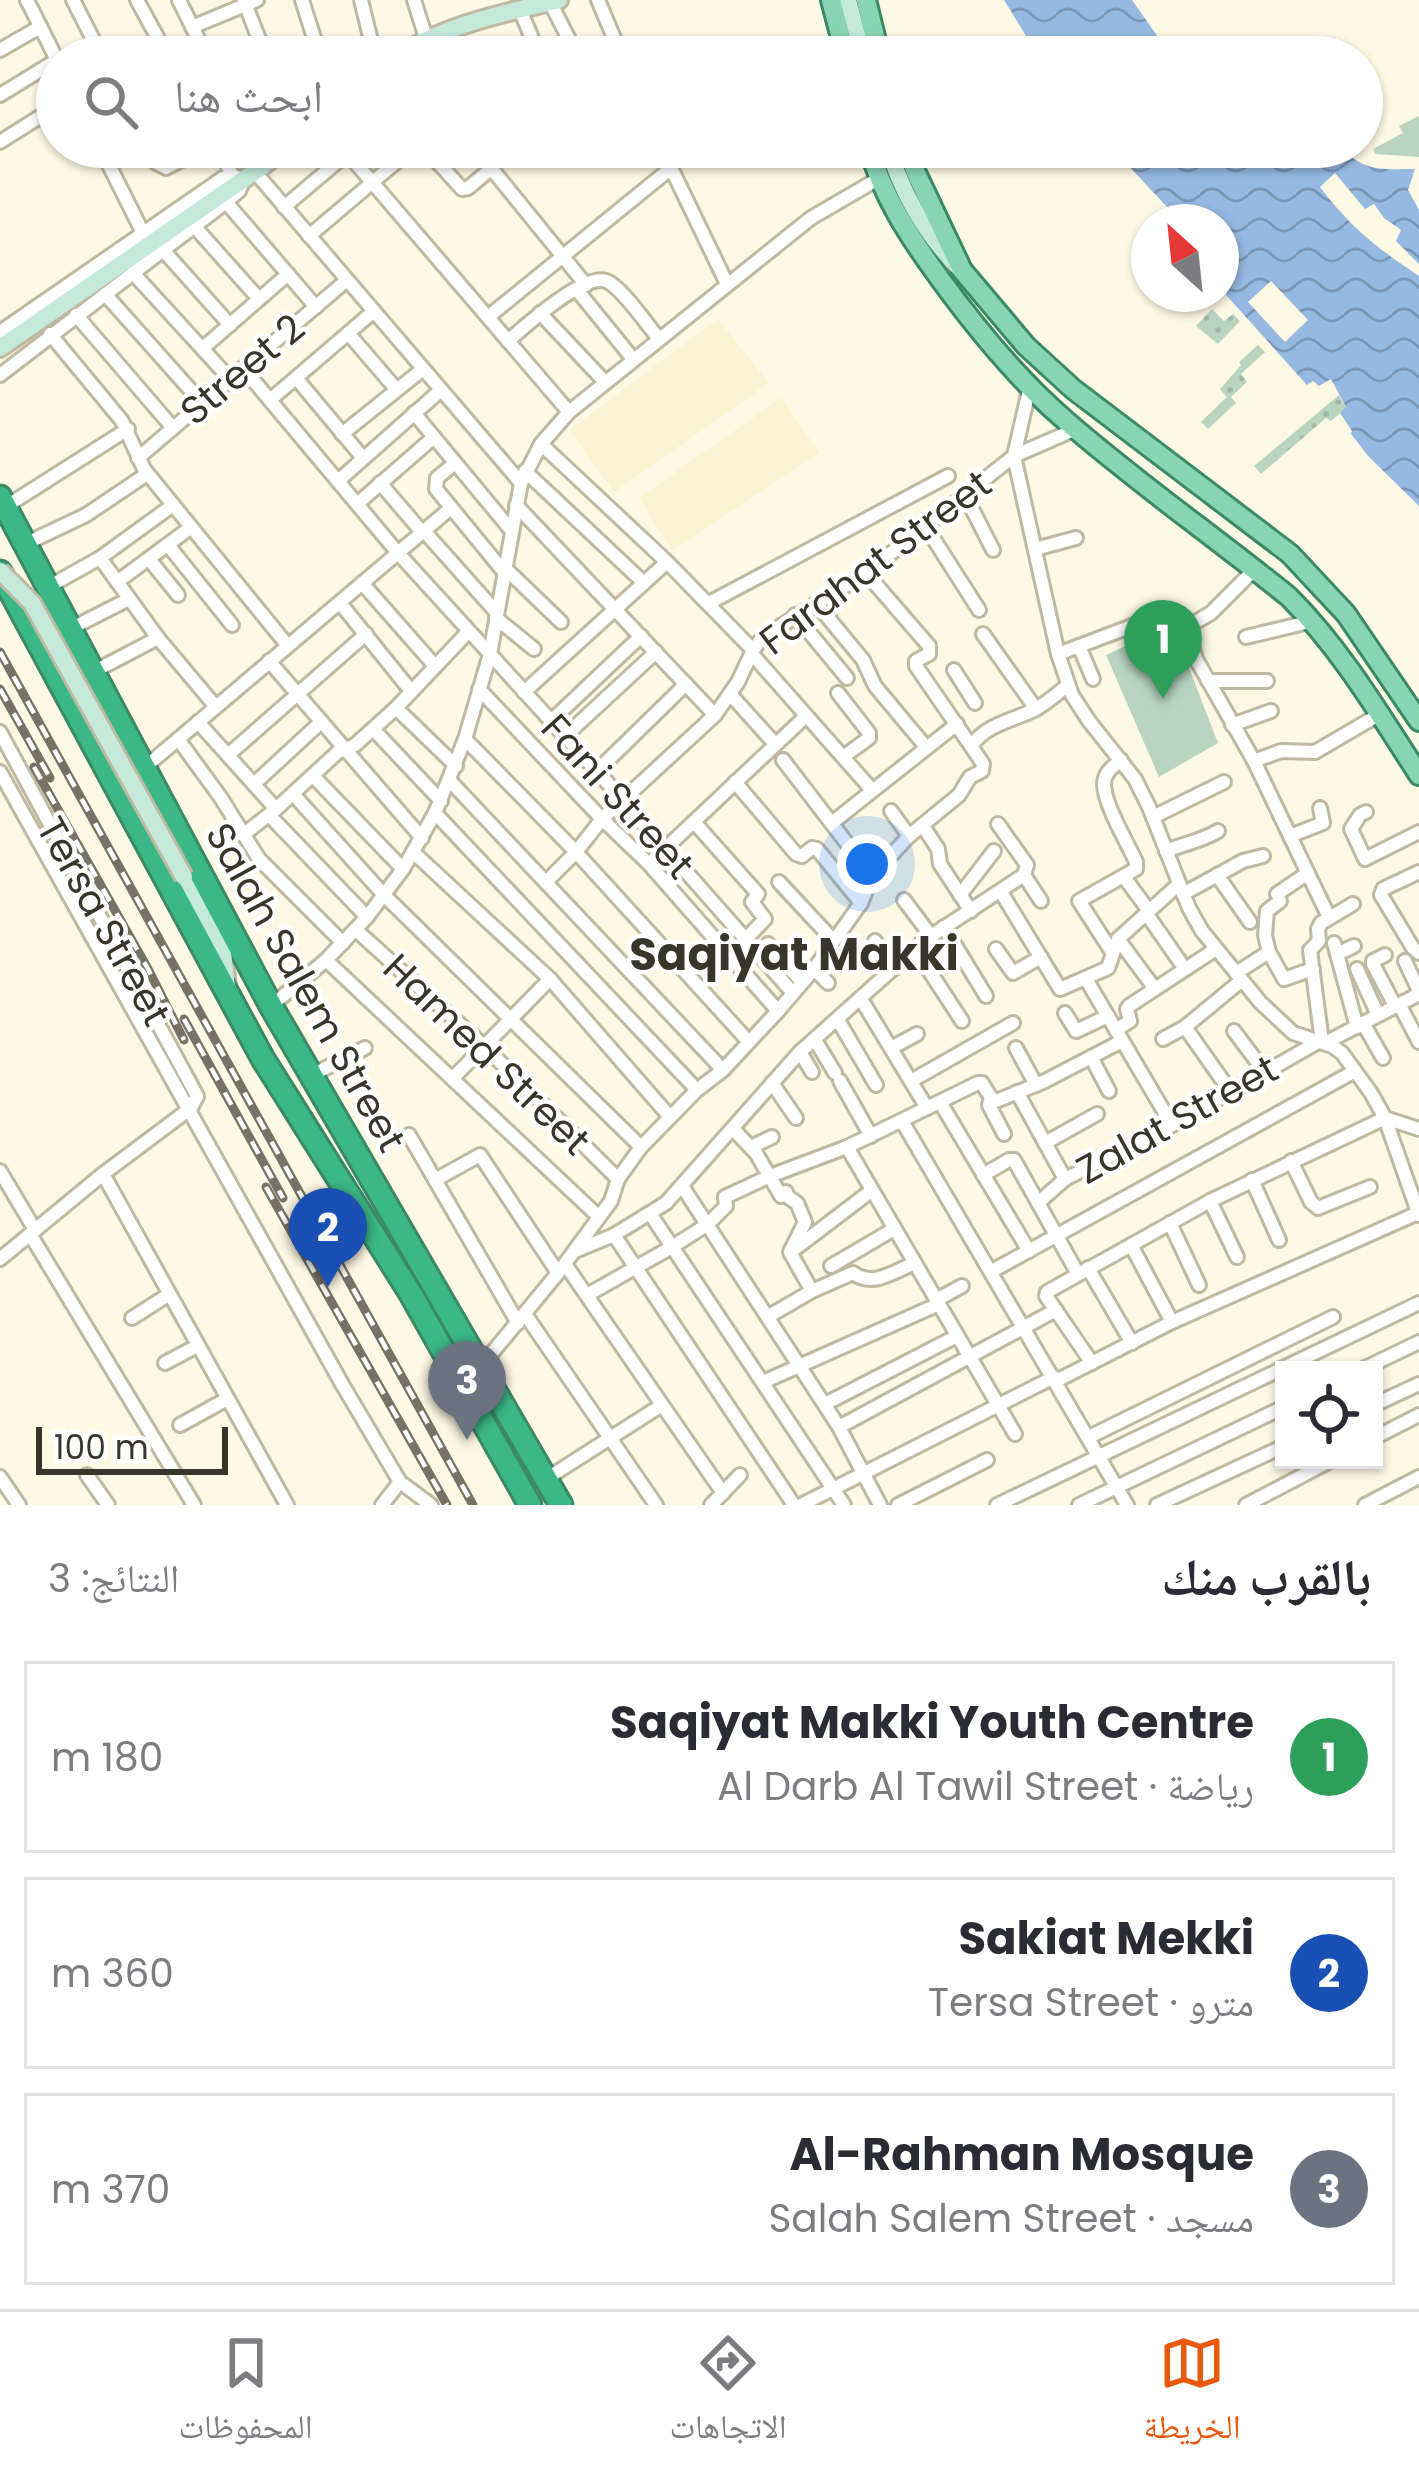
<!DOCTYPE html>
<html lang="ar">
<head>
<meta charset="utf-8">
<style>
	:root { --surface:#fff; --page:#f2f2f3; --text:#2b2b33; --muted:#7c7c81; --line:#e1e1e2; --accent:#ea580c }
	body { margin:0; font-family:Poppins,"Noto Naskh Arabic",sans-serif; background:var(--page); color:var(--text); direction:rtl }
	.controls { position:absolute; right:36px; bottom:36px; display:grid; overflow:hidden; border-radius:0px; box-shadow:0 3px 9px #0004 }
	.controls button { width:108px; height:108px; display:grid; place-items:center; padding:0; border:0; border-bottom:3px solid var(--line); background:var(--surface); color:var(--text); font:60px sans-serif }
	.compass { position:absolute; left:1131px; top:204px; width:108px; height:108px; border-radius:50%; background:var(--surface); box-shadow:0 3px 9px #0004; rotate:333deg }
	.scale { position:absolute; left:36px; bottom:30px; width:192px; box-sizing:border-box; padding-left:12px; border:6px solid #38352b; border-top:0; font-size:33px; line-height:42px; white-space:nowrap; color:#38352b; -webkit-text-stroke:9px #fff; paint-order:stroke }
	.you { position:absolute; left:867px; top:864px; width:42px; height:42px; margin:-30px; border:9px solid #fff; border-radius:50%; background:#1a73e8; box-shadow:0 0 0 18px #1a73e833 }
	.badge { display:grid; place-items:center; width:78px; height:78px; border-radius:50%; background:var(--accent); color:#fff; font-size:39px; font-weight:700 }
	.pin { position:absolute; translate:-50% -99px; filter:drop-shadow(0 3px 6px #0008) }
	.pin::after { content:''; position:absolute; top:63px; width:42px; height:36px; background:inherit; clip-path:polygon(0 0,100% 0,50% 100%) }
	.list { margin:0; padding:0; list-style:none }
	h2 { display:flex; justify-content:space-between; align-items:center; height:156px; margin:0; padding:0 48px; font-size:51px }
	h2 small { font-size:39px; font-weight:400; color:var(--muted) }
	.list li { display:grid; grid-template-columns:78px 1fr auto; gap:36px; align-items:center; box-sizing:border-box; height:192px; margin:0 24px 24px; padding:0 24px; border:3px solid var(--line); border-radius:0px }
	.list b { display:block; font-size:45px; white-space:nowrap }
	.list p { margin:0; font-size:39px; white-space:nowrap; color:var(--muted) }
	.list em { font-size:39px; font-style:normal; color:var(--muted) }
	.icon { flex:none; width:66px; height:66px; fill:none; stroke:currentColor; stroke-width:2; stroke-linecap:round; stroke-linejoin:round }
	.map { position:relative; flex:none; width:1419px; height:1505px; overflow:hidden; direction:ltr }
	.search { position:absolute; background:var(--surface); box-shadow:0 3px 9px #0004; left:36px; right:36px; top:36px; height:132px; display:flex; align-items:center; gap:30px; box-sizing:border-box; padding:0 42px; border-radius:66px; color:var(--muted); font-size:45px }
	.sheet { height:804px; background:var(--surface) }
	nav { display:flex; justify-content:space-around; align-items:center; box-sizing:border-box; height:168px; border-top:3px solid var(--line); background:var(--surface); font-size:33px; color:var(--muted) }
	nav a { display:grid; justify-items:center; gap:6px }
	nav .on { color:var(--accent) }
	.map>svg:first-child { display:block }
	.built { fill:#faf2d1 }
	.green { fill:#b9d5bf }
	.garden { fill:url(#garden-dots) }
	.water { fill:url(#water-waves); fill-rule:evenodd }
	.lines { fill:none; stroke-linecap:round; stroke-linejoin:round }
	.street-casing { stroke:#bfb9a1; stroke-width:18 }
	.secondary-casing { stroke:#bfb9a1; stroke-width:22 }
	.primary-casing { stroke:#3b8a66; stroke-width:24 }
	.highway-casing { stroke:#3b8a66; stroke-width:27 }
	.street { stroke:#fff; stroke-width:12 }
	.secondary { stroke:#c4e9db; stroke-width:16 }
	.primary { stroke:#8ad4b6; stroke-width:18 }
	.highway { stroke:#3cb786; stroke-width:21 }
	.rail-casing { stroke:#767366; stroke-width:9 }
	.rail { stroke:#fff; stroke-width:4.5; stroke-dasharray:14; stroke-linecap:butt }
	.secondary-bridge-casing { stroke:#bfb9a1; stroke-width:22; stroke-linecap:butt }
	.secondary-bridge { stroke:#c4e9db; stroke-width:16 }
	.labels { text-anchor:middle; stroke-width:9; stroke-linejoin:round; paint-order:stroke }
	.street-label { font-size:39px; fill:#38352b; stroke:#fff }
	.quarter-label { font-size:45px; font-weight:bold; fill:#38352b; stroke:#fff }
</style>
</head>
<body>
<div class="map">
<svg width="1419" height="1505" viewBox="0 0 1419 1505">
	<defs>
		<pattern id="garden-dots" width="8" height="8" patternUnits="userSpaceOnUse" patternTransform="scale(3)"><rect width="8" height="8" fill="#b9d5bf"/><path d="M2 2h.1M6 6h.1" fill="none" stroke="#a0b7a4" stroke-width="1.8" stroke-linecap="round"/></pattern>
		<pattern id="water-waves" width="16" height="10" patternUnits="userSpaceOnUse" patternTransform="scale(3)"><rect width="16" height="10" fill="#96b9e2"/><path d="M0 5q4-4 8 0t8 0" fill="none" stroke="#7b97b7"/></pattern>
	</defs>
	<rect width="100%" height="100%" fill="#fef9e5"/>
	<!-- built -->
	<g class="built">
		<path d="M718,319l51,64 -155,109 -45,-62z"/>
		<path d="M781,398l38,54 -147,99 -33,-53z"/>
	</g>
	<!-- green -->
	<g class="green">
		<path d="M1419,116v41l-44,-3 -2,-5 30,-16 -4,-7z"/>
		<path d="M1156,632l25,15 37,96 -59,34 -53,-122z"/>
	</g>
	<!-- garden -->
	<g class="garden">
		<path d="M1212,309l12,12 9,-7 7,7 -22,23 -22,-18z"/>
		<path d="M1258,345l7,7 -24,22 6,8 -16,15 5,6 -28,26 -7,-7 26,-25 -7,-8 21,-24 -2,-3z"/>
		<path d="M1339,395l7,13 -15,13 -5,-3 -65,56 -7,-8z"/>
	</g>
	<!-- water -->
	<g class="water">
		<path d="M1004,0h128l26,37 20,20h-139z"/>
		<path d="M1111,147h174l3,4 5,-4h47c26,26 42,22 75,22l-7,21 11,20v54l-23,-23 5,-11 -17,-12 -10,-14 -9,5 -30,-36 -15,14c30,40 57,61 99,89v230l-50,-49 -18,-23 1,-3 -12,-18 6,-6 -15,-28 -12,7 -6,-5 -6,4 -81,-90 1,-12 -6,-16v-45h-40zM1271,281l37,39 -23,22 -37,-40z"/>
	</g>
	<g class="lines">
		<defs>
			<g id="street">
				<path d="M73,0l29,57"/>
				<path d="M137,0l31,57"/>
				<path d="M179,0l28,57"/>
				<path d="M302,0l18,57"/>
				<path d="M361,0l14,57"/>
				<path d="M414,0l12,38"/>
				<path d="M598,0l24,57"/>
				<path d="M244,1l22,56"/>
				<path d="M550,2l28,55"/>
				<path d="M520,10l20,47"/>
				<path d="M192,27l65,-27"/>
				<path d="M0,50l40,-23"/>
				<path d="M501,57l35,-10"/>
				<path d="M0,95l57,-35 -30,-60"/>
				<path d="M0,142l57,-36"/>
				<path d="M100,147l42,84"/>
				<path d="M148,147l8,16 10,5 41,-21"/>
				<path d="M217,147l16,29"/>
				<path d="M253,147l10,19"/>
				<path d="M342,147l227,265"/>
				<path d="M424,147l38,42 6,-1 24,-20"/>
				<path d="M474,147l112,138"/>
				<path d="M661,147l66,137"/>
				<path d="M481,156l18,-9"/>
				<path d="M255,172l266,311"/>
				<path d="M226,202l90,105"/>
				<path d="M284,207l71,-60"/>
				<path d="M194,226l65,73"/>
				<path d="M309,236l105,-89"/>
				<path d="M163,250l67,75"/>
				<path d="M133,273l97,106"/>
				<path d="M577,290l56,69"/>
				<path d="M105,294l97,109"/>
				<path d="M540,313l65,69"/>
				<path d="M76,315l97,113"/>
				<path d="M488,317l182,-148"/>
				<path d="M0,332l223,-154 10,-2 11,3 -5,12 -13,11 -226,173"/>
				<path d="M348,333l48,56"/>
				<path d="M50,334l72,87 22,48 144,177"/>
				<path d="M508,341c17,-15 76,-68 98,-60 15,5 42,45 53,58"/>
				<path d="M203,348l85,-74"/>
				<path d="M243,368l155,185 225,247 170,193"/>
				<path d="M296,378l67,80"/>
				<path d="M1030,386l-16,70 44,198 14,41 17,26 46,58 14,28 40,101 13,23 58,71 33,31 39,13 10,7 29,40 14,25 34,97"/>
				<path d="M270,400l104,-89"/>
				<path d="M414,413l97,117"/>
				<path d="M342,434l81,-65"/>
				<path d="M541,444l126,118 86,88"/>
				<path d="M138,458l209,-178"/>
				<path d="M455,463l-18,15 -1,11 68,83"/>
				<path d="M525,471l119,112"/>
				<path d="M338,481l103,-91"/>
				<path d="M380,483l42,49"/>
				<path d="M966,497l27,53"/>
				<path d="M357,504l77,-67"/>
				<path d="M516,505l199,210"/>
				<path d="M5,507l123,-78"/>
				<path d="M926,527l53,83"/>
				<path d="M424,531l73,82"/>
				<path d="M25,544l61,-29 61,-41"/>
				<path d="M168,545l64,80"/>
				<path d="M1035,549l41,-11"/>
				<path d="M100,558l58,80 58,69"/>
				<path d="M149,559l29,36"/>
				<path d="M505,568l56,54"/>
				<path d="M866,573l63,73v8l-13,7v5l55,80"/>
				<path d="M117,582l73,-54"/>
				<path d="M362,583l73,83"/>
				<path d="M48,587l52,-29 73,-53"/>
				<path d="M340,603l71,88"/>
				<path d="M709,603l239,-127"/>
				<path d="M816,603l47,57 12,26 51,61"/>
				<path d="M795,615l52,63"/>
				<path d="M496,618l38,31"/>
				<path d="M70,629l59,-30"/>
				<path d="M1184,629l27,-16 43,-43"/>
				<path d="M983,634l53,75"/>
				<path d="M1246,637l67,-16"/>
				<path d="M1079,646l14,33"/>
				<path d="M752,654l120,136"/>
				<path d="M1058,654l103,-39 9,2 19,18 7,24 58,102 72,150"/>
				<path d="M269,661l153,177"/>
				<path d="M954,670l21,33"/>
				<path d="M93,672l65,-34"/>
				<path d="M1208,681h59"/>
				<path d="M479,689l123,130 47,45 129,147"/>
				<path d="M524,692l143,-130"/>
				<path d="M838,693l31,40v5l-26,19"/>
				<path d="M730,694l45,50"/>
				<path d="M396,708l60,58"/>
				<path d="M198,722l78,87"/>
				<path d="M550,722l91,-86"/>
				<path d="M1232,725l39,-14"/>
				<path d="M373,729l68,72"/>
				<path d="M0,732l197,364 -6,12 -88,66 -103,85"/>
				<path d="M564,737l92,-85"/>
				<path d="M178,739l43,59 38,61 84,84"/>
				<path d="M465,739l111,113 173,190"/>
				<path d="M228,755l138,-121"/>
				<path d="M783,760l89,116"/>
				<path d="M1254,761l27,-10 34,1 65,-38"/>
				<path d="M144,768l307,-260"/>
				<path d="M0,772l342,612 58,98 31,23"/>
				<path d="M596,772l90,-88"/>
				<path d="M313,776l90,93"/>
				<path d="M450,781l273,289"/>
				<path d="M735,782l61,72 6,2 10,-8 5,1 44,54"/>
				<path d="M254,784l67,-62"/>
				<path d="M293,794l91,101 257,252"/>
				<path d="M891,811l18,25"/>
				<path d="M1366,812l-6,3 -9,14 14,30 54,-27"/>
				<path d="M435,813l262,277"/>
				<path d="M269,815l98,102"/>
				<path d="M1153,817l71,-35"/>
				<path d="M694,822l64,72 -6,8 13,17 -19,20"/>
				<path d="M833,822l124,-98"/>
				<path d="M923,826l15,23 2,15 31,47"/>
				<path d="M243,835l33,-26 62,-57 17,-7 41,-37 72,-76"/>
				<path d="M1290,836l33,-13 -3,-15"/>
				<path d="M1166,851c17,-7 36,-10 52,-20"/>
				<path d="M413,852l137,127 120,138"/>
				<path d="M649,864l157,-148"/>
				<path d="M1419,872l-36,17 -2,6 32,53 6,5"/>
				<path d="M1024,875l17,26"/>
				<path d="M1217,875l33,47"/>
				<path d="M1124,877l25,34"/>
				<path d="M546,882l30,-30 26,-33 113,-104 23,-33 15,-32 10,-13 103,-64 148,-117 62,-27"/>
				<path d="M779,882l54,58"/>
				<path d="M1001,892l59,97 48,-21 10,-29 61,-55"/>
				<path d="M1183,894l60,-33 20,-5"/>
				<path d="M1277,894l31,-21"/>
				<path d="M960,895l34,-44"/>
				<path d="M904,900l27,36"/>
				<path d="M1146,913l39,56"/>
				<path d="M944,927l42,69"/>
				<path d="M356,930l129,117 133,132"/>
				<path d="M1118,939l37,50"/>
				<path d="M875,941l20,27"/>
				<path d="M1334,943l23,84"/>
				<path d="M768,944l34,38"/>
				<path d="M915,949l47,72"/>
				<path d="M996,949l17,24 28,-16"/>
				<path d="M1112,952l-33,-51 57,-32v-7c-9,-20 -31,-56 -32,-77 0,-12 8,-18 17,-25"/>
				<path d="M1269,952l-4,-17 2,-24 13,-10"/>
				<path d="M1337,954l17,-8"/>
				<path d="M1385,955l-12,6v3l22,42"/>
				<path d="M326,960l273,257"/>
				<path d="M1405,961l14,30"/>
				<path d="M814,969l14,14"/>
				<path d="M1357,969l21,46"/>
				<path d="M1236,973l33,-21 15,27 29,-10"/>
				<path d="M1086,979l86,146"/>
				<path d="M861,999l66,109"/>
				<path d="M1399,1004l20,38"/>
				<path d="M271,1006l55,-46 41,-43 36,-48 32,-56 30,-74 25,-85 31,-171 20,-39 28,-32 242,-194 67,-39"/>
				<path d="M1065,1013l11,18 32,-15"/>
				<path d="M838,1020l38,65"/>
				<path d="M1363,1023l20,35"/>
				<path d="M1185,1027l45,64"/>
				<path d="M1116,1030l14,-9 -3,-12 2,-3 87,-57"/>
				<path d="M1234,1031l30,40"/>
				<path d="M1163,1039l22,-12 57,-47"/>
				<path d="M815,1040l20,33"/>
				<path d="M1322,1042l-12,-92 9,-9 -1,-12 3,-6 32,-19"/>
				<path d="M1325,1043l94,-49"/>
				<path d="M891,1048l26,-14"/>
				<path d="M1016,1048l20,37"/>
				<path d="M800,1052l12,20"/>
				<path d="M1091,1057l18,34"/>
				<path d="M312,1075l53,-27"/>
				<path d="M453,1078l97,-99"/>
				<path d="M840,1081l31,55"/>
				<path d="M911,1081l102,-58"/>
				<path d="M772,1083l24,35"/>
				<path d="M1017,1092l48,87"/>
				<path d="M991,1098l5,3 47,-19 79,-41"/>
				<path d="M940,1102l89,149"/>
				<path d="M902,1121l225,384"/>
				<path d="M733,1129l23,24 25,43 5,-4 2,5 9,6 8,19 -15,30 22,39"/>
				<path d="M409,1135l109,188"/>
				<path d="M1045,1143l52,-29"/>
				<path d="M751,1147l21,-10"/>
				<path d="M847,1147l168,287"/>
				<path d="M1291,1161l20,41 7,6 52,-21"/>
				<path d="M0,1171l35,59"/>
				<path d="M103,1174l184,331"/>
				<path d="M983,1175l26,-15h5l64,114"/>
				<path d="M435,1180l45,-25 78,118"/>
				<path d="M1252,1180l27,60"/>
				<path d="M682,1186l157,241 41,78"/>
				<path d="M1210,1201l27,56"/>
				<path d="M1038,1203l27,-24 107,-54 146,-83"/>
				<path d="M651,1215l193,290"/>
				<path d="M1170,1223l29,62"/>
				<path d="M30,1234l164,271"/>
				<path d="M614,1235l180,270"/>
				<path d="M1131,1245l41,77"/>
				<path d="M796,1248l75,-57"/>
				<path d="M575,1251l39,-16 52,-32 134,-151 125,-112 99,-65 3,-10 -29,-41"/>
				<path d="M565,1264l158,229"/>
				<path d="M831,1266l63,-37"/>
				<path d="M1088,1268l44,75"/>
				<path d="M992,1271l363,-200"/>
				<path d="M587,1295l85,-48 36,-23 18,-18 -1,-9 45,-21 77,-29 131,-64h4l9,15 -2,7 15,29"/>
				<path d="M936,1300l26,-14"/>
				<path d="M525,1314l131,191"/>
				<path d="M769,1316l43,-25 41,-18c20,15 42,-2 62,-10"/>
				<path d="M132,1318l36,-23"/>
				<path d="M165,1363l32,-17"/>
				<path d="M1092,1363l-46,-67 1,-4 163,-91 175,-83 34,11"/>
				<path d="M482,1365l76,-92 53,-72 7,-22 23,-32 56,-57 26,-20 55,-59 36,-42 47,-66 11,-27 37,-40 50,-41 11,-18 12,-6 1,-7 -12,-18c16,-22 40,-25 63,-36 12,-6 23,-16 34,-25"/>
				<path d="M1361,1370l58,-28"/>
				<path d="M1056,1381l116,-59 246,-109"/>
				<path d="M763,1382l176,-78"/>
				<path d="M825,1404l132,-68"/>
				<path d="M1374,1405l45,-21"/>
				<path d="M180,1425l47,-26"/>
				<path d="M839,1427l217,-117"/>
				<path d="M1089,1437l244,-120"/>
				<path d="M1374,1438l45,-23"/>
				<path d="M87,1475l21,30"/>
				<path d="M0,1477l19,28"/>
				<path d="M546,1479l116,-74"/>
				<path d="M382,1505l18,-23"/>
				<path d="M711,1505l29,-30"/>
				<path d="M801,1505l253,-128"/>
				<path d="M898,1505l89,-45"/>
				<path d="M997,1505l422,-202"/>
				<path d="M1079,1505l205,-98"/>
				<path d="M1157,1505l127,-59"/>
				<path d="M1246,1505l86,-45"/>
				<path d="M1365,1505l54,-28"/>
			</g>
			<g id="secondary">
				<path d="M848,0l15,57"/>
				<path d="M397,57c47,-32 107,-44 162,-57"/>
				<path d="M888,147c14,46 35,84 69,119"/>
				<path d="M0,348l263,-182 23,-19"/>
				<path d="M184,877l39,76 4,34"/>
			</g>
			<g id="primary">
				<path d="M831,0l15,57"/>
				<path d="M866,0l14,57"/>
				<path d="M869,147c13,48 40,89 69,129 37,51 79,103 127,144 72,63 150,117 224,177 52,52 90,116 130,178"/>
				<path d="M907,147l9,26 46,97 64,76 47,43 217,165 56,60 73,107"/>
			</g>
			<g id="highway">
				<path d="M0,497l271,509 290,499"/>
				<path d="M0,572l263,487 148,235 119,211"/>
			</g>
		</defs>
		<!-- street casing -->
		<use href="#street" class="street-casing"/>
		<!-- secondary casing -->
		<use href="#secondary" class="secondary-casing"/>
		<!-- primary casing -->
		<use href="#primary" class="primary-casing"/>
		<!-- highway casing -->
		<use href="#highway" class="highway-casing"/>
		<!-- street -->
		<use href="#street" class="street"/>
		<!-- secondary -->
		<use href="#secondary" class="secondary"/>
		<!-- primary -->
		<use href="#primary" class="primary"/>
		<!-- highway -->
		<use href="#highway" class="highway"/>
		<defs>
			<g id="rail">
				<path d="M0,652l473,853"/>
				<path d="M0,689l50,89"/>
				<path d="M34,767l113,200 37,73"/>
				<path d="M184,1019l99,179"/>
				<path d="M266,1187l181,318"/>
			</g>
		</defs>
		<!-- rail casing -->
		<use href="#rail" class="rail-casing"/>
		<!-- rail -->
		<use href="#rail" class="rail"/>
		<defs>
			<path id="secondary-bridge" d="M0,571l32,32 152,274"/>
		</defs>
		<!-- secondary-bridge casing -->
		<use href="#secondary-bridge" class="secondary-bridge-casing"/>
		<!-- secondary-bridge -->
		<use href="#secondary-bridge" class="secondary-bridge"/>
	</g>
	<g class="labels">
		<!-- street labels -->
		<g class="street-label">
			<text transform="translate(242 369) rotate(-40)" y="14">Street 2</text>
			<text transform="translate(875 562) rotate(-37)" y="14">Farahat Street</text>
			<text transform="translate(618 796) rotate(48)" y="14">Fani Street</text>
			<text transform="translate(104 921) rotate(61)" y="14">Tersa Street</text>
			<text transform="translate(306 987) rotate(61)" y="14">Salah Salem Street</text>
			<text transform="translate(487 1054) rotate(44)" y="14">Hamed Street</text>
			<text transform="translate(1177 1119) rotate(-29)" y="14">Zalat Street</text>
		</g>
		<!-- quarter labels -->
		<g class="quarter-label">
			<text x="794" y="970">Saqiyat Makki</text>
		</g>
	</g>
</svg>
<div class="controls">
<button><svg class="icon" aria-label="locate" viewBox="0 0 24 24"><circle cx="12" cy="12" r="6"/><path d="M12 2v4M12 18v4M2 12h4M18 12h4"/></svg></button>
</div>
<svg class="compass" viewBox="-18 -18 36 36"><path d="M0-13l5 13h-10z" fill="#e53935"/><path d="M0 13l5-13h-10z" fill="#7c7c81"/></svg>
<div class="scale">100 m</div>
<div class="you"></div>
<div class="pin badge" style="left:1163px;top:699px;background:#2e9e5b">1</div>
<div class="pin badge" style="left:328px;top:1287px;background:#1a4fb4">2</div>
<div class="pin badge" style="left:467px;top:1440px;background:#6b7280">3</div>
<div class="search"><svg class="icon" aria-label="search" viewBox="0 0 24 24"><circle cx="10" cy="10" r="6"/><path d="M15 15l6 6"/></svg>ابحث هنا</div>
</div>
<section class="sheet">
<h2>بالقرب منك<small>النتائج: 3</small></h2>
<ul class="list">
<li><span class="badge" style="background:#2e9e5b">1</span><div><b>Saqiyat Makki Youth Centre</b><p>رياضة · Al Darb Al Tawil Street</p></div><em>180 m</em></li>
<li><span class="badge" style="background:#1a4fb4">2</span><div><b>Sakiat Mekki</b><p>مترو · Tersa Street</p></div><em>360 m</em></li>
<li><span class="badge" style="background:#6b7280">3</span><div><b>Al-Rahman Mosque</b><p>مسجد · Salah Salem Street</p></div><em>370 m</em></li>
</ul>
</section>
<nav>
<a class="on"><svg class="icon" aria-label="map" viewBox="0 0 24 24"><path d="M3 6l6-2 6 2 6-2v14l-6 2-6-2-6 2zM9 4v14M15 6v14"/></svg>الخريطة</a>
<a><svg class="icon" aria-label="directions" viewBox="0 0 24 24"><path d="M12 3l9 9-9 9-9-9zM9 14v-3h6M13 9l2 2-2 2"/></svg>الاتجاهات</a>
<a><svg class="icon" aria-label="saved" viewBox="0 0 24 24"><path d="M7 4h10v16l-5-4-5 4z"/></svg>المحفوظات</a>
</nav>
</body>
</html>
